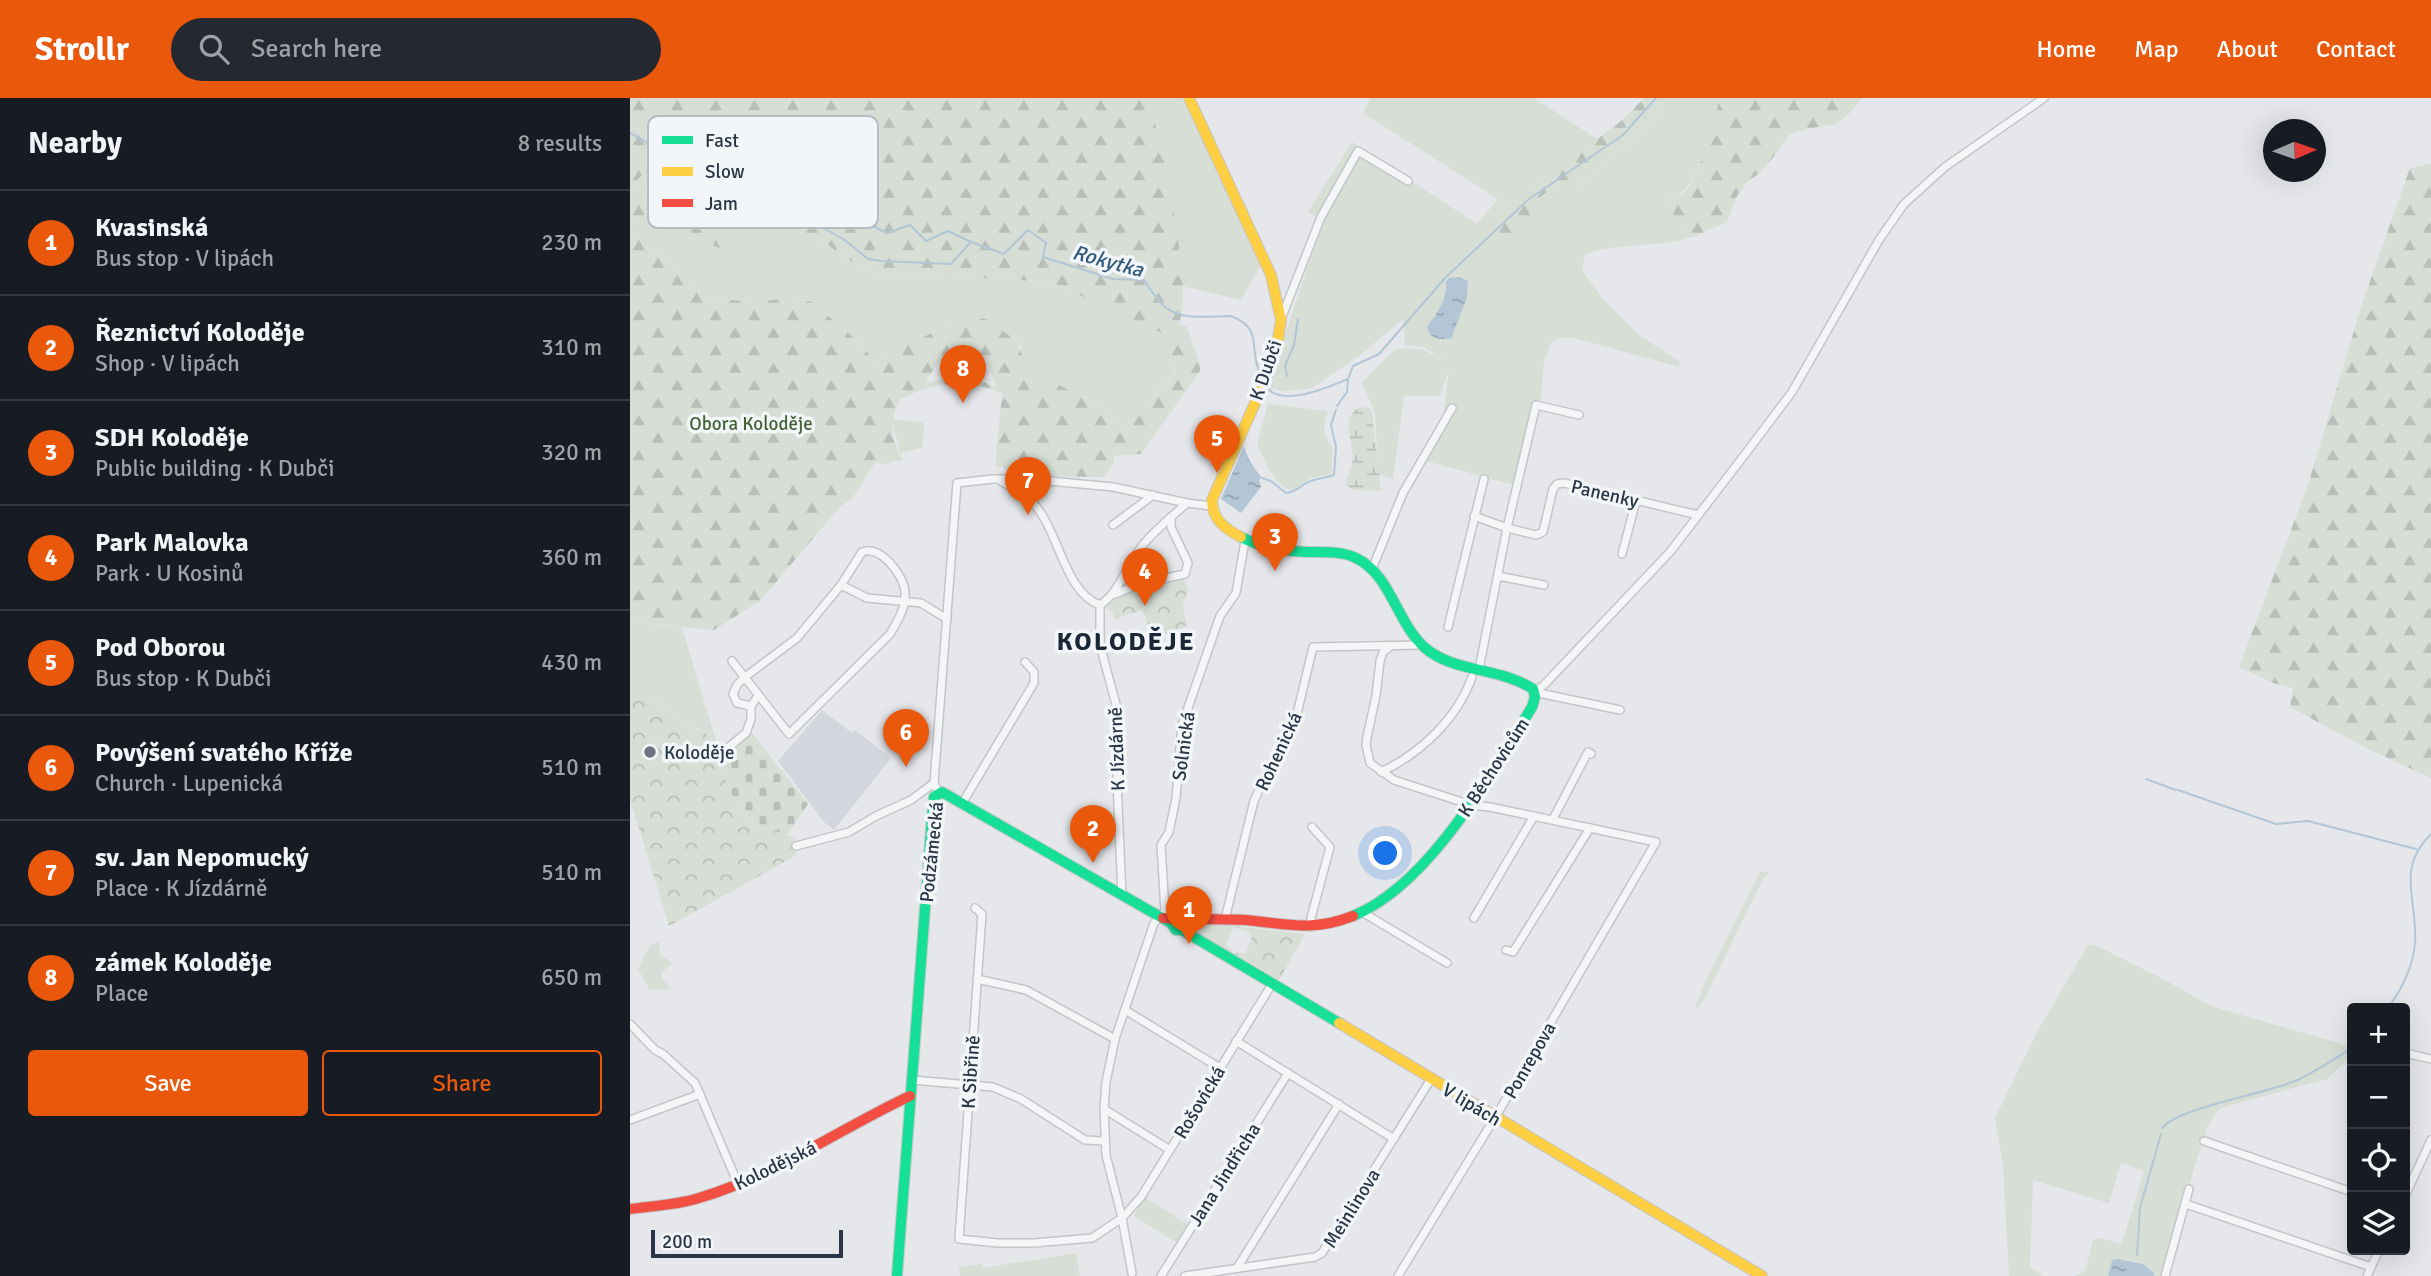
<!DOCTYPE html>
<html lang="en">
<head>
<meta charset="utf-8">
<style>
	:root { --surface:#171b24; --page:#242831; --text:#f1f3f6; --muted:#9ea1a6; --line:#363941; --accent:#ea580c }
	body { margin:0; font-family:Signika,sans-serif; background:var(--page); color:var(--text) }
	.controls { position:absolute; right:21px; bottom:21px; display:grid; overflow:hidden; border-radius:7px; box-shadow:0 7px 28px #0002 }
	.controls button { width:63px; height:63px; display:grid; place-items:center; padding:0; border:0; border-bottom:2px solid var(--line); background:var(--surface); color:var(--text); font:35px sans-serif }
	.compass { position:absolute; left:1633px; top:21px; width:63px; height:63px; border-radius:50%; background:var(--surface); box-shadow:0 7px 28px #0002; rotate:88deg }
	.scale { position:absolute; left:21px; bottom:18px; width:192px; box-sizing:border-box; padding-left:7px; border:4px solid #293646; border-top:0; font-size:19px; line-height:24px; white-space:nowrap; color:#293646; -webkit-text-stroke:5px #f3f6f9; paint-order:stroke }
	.you { position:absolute; left:756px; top:756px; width:24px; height:24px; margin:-18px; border:5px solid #fff; border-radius:50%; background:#1a73e8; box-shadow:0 0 0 10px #1a73e833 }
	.badge { display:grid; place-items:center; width:46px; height:46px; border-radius:50%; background:var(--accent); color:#fff; font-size:23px; font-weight:700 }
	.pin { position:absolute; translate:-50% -58px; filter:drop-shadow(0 2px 4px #0008) }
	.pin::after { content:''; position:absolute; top:37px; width:24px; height:21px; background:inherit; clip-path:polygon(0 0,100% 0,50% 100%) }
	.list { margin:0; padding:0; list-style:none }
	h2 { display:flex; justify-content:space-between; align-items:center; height:91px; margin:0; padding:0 28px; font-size:30px }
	h2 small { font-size:23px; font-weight:400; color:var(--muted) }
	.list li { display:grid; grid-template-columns:46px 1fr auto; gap:21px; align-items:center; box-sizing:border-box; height:105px; padding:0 28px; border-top:2px solid var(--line) }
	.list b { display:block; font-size:26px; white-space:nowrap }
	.list p { margin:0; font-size:23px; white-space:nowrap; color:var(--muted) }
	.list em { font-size:23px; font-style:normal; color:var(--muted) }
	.actions { display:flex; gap:14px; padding:21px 28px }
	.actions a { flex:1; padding:16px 0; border:2px solid var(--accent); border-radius:7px; text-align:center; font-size:24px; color:var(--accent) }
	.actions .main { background:var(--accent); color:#fff }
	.icon { flex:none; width:38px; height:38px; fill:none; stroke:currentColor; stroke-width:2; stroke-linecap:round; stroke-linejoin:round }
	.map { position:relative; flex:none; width:1801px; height:1178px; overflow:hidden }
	header { display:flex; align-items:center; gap:42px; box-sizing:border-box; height:98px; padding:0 35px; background:var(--accent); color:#fff }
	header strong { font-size:33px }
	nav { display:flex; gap:38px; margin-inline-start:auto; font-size:24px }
	.search { width:490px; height:63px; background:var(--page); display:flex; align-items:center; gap:18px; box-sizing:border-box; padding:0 24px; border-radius:38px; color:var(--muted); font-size:26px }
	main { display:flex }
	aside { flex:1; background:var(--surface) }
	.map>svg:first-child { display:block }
	.built { fill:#d3d7dd }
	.green { fill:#d6ded5 }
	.forest { fill:url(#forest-firs); fill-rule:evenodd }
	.wetland { fill:url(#wetland-marsh) }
	.cemetery { fill:url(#cemetery-stones) }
	.park { fill:url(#park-crowns) }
	.water { fill:url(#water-ripples) }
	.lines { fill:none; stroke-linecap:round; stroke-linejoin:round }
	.stream { stroke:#b2c6d6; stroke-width:2 }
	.street-casing { stroke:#c3c5c8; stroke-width:10 }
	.fast-casing { stroke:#c3c5c8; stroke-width:12 }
	.slow-casing { stroke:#c3c5c8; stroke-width:12 }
	.jam-casing { stroke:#c3c5c8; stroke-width:12 }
	.street { stroke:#f4f5f7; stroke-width:7 }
	.fast { stroke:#16e098; stroke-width:10 }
	.slow { stroke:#ffcf43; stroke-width:10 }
	.jam { stroke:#f24e42; stroke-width:10 }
	.poi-dot { fill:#6b747f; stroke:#f3f6f9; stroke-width:2.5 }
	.labels { text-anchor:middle; stroke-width:7; stroke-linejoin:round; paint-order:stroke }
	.street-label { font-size:19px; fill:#293646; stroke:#f3f6f9 }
	.park-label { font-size:19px; fill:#426335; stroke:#f3f6f9 }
	.poi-label { font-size:19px; fill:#293646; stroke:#f3f6f9; text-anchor:start }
	.water-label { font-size:21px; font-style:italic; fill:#30597d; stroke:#f3f6f9 }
	.district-label { font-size:26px; font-weight:bold; letter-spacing:2px; fill:#1b2737; stroke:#f3f6f9 }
	.key { fill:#f3f6f9; stroke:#b6bcc3; stroke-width:2 }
	.key-label { font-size:19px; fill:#293646 }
</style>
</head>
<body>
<header>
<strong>Strollr</strong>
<div class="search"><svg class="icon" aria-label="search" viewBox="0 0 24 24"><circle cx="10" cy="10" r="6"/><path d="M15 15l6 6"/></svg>Search here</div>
<nav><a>Home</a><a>Map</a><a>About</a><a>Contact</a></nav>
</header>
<main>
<aside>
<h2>Nearby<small>8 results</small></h2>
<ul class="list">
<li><span class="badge">1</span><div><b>Kvasinská</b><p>Bus stop · V lipách</p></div><em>230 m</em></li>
<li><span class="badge">2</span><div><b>Řeznictví Koloděje</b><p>Shop · V lipách</p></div><em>310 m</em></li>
<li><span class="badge">3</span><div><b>SDH Koloděje</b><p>Public building · K Dubči</p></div><em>320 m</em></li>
<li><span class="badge">4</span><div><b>Park Malovka</b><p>Park · U Kosinů</p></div><em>360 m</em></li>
<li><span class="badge">5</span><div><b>Pod Oborou</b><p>Bus stop · K Dubči</p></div><em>430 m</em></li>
<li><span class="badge">6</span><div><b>Povýšení svatého Kříže</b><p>Church · Lupenická</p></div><em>510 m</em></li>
<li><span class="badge">7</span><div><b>sv. Jan Nepomucký</b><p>Place · K Jízdárně</p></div><em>510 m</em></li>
<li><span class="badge">8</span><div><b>zámek Koloděje</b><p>Place</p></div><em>650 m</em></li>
</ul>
<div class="actions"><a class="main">Save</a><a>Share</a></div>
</aside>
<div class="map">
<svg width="1801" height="1178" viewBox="0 0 1801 1178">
	<defs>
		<pattern id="forest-firs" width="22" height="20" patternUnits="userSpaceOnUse" patternTransform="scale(1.75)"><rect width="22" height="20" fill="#d6ded5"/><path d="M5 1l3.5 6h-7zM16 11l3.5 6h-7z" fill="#b8bfb8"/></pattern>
		<pattern id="wetland-marsh" width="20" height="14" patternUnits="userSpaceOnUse" patternTransform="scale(1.75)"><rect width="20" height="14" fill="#d6ded5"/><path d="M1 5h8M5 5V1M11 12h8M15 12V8" fill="none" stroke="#b8bfb8"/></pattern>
		<pattern id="cemetery-stones" width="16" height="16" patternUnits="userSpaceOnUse" patternTransform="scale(1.75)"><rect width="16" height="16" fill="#d6ded5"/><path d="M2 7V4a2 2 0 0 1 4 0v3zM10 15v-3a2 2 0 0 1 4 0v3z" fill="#b8bfb8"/></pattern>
		<pattern id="park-crowns" width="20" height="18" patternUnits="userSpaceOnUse" patternTransform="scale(1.75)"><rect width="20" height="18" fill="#d6ded5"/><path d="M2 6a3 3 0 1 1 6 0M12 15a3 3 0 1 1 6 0" fill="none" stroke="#b8bfb8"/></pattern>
		<pattern id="water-ripples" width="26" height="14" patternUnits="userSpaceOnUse" patternTransform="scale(1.75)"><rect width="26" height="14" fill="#b2c6d6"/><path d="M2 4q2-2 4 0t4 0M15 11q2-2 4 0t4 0" fill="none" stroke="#91a2af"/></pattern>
	</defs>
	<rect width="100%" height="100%" fill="#e5e7ea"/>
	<!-- built -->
	<path class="built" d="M192,612l30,23 3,-3 36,28 -57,72 -10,-8 -46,-61z"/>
	<!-- green -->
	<g class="green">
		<path d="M517,0h35l80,165 -21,37 -59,-14 -3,-38z"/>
		<path d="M740,0h164l63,41v3l-58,40 -42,33 40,16v-32c15,-10 27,-22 46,-14l69,-64 19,-23h49c-9,31 -18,93 -52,102l25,37c-35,11 -72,5 -108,17l-3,16 21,29 37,37 38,24 2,7 -106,-29h-14l-10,6 -6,19 -3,35 -28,87 -90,-25 20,-41 6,-50 -9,27h-36l-11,83 -15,-5 -3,-62 -13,-29 33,-34h26l26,12 -24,-14 -18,-2 -2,-26 -44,37 -47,32 -25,3 -16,-2 -3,-4 56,-166 -16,-7 44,-70 125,82 21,-25 -135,-86z"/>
		<path d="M19,70l177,76 42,28 183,10 111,50 14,33 -2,9 -28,31 -15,23 -14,-6 -8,-10 -86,-46 -1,-18 -9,-11 -63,-12 -74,37 -21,-23 -55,-40 -45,3 -48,-4 -22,-17 -25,-25 -27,-21 -3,-7v-13l106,38 6,-11 -112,-56z"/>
		<path d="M638,306l60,7c-5,14 -6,25 5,36l-2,28 -20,3 -18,12c-19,-3 -28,-30 -36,-46z"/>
		<path d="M262,321l32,4 -2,25 -22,5 2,7 20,-6 -23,7 -2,-1 4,-2z"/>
		<path d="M0,524l52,6 35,116 -17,-14 -19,-8 -25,-22 -10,-4 -16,8z"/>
		<path d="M1142,773l-8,6 -61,124 -9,10 9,-24 57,-115z"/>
		<path d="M559,825l44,1 -9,25 -37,-22z"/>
		<path d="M29,844l1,12 12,9 -10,9v7l10,10 -22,1 -12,-21 12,-24z"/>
		<path d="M1458,847l9,1 66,33 48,27 141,41v8l-25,24 -107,29 -13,19 -4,16h-1l-41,133h-7v-3c-10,-11 -27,-15 -42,-12l-4,15h-33l10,-5 8,-31 6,-2 23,6 22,-73 -23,-8 -12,40 -76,-23 -3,87 13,9h-34l-6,-111 -8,-47 41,-84z"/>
		<path d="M514,1099l45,28 -12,18 -43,-27z"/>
		<path d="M446,1155l4,23h-120l-1,-9 23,-3 1,4z"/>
	</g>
	<!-- forest -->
	<g class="forest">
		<path d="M0,0h518c13,40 46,190 31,226l8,3 13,38v6l-59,83 -27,2 -1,8 -9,13 -89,-1 -12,-9h-8l7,-74c-39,-15 -67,-12 -103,7 -10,25 -8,35 2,59l-19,6 -6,-4 -22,35 -16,13 -78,92 -46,29 -84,-8v-394l3,7 27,21 25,25 22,17 48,4 33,-4 24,4 43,37 21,23c23,-11 85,-50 109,-43 6,2 13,8 18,12 15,10 19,17 21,35l85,46 8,10 13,6 16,-23 29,-31 1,-9 -14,-32 -111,-51 -183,-10 -42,-28 -176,-76 -20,18 113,56 -7,12 -106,-39zM337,253l20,9 9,27 -17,-7 -27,-2 -27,5 14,-22z"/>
		<path d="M1014,0h27l-19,23 -69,64c-19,-8 -31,4 -46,14v32l-19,12 -36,-12c33,-35 75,-62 115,-89v-3l24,-18z"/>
		<path d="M1090,0h142l-14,17 -13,9 -29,5 -17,6 -18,25 -12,14 -10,6 -12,16 -10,26 -34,15 -8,-12 -22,-20c7,-7 16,-7 23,-14 16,-18 27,-69 34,-93z"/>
		<path d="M1801,66v614l-59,-27 -82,-44 3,-19 -20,-5 -34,-16 69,-182 53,-178 49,-139z"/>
	</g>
	<!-- wetland -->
	<path class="wetland" d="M730,309l9,1 3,5 9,78 -26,-1 -9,-4c0,-10 4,-13 6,-22 5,-18 -15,-45 8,-57z"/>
	<!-- cemetery -->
	<path class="cemetery" d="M122,635l56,71 -21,31 -34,-11 -25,-35 -7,-33z"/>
	<!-- park -->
	<g class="park">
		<path d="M553,479l5,13 -5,14 3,22 -32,13 -12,-29 -27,9 -3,-7 -6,-4c14,-24 53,-23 77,-31z"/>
		<path d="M16,598l10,4 25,22 27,13 13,22 7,32 25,35 43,14 -1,18 -126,70 -39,-127v-95l8,-7z"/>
		<path d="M604,828l71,8 -26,46 -44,-26 1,-3 7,3 3,-1 6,-17 -2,-3 -13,-5 -5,1 -6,16 7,5 -2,4 -7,-5 7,-21z"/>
	</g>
	<!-- water -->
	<g class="water">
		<path d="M829,179l9,4 -1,16 -16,42h-12l-9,-4 -3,-8c10,-14 21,-28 19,-45l3,-4z"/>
		<path d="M614,348c3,12 10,22 18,32l-3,2 2,7 -20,26 -20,-14z"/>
		<path d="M1488,1161l25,5 11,9v3h-46l4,-16z"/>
	</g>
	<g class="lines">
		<!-- stream -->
		<g class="stream">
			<path d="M0,35c22,10 37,28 58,40l31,-14 41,28 41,-8 35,15 17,18 17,13 17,8 23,-8 16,16 22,-10 23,11 33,12 24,-24 18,13 -3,14 70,22 31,1c6,9 13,21 21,27 17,14 45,9 66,9 27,11 21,23 25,45 1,6 4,10 5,16"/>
			<path d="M172,81c27,-7 51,10 72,26l-4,7 6,14"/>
			<path d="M160,121l27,5 29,17 22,18 13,2 70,3 19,-21"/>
			<path d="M657,278l-2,-10 9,-21 4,-26"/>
			<path d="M637,290c17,19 62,-1 81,-9l5,-13 26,-12 67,-77 83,-78 94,-64 33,-37"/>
			<path d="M707,308l10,-14 1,-13"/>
			<path d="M632,380l9,3 15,12c12,-1 15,-9 25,-12 7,-3 15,-3 23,-6l2,-28 -5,-22 5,-15"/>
			<path d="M1516,681l30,11"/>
			<path d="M1548,692l98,34 32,-3 108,28"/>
			<path d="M1758,910c14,-19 25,-41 27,-65 3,-44 -20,-74 16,-109"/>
			<path d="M1532,1030c18,-21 103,-34 133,-47 20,-9 39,-22 57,-33"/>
			<path d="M1507,1157l3,-47 21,-74"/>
		</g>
		<defs>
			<g id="street">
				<path d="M651,221l40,-102 37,-66 50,30"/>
				<path d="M949,317l-43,-10 -29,123 29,7 7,-3 10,-43 4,-5 7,-1 134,32"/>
				<path d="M369,382c10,6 23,12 32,21 28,26 32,91 69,104"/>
				<path d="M844,418l33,12 -28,141"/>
				<path d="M483,427l40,-30"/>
				<path d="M992,456l14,-53"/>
				<path d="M742,471l31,-76 49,-85"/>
				<path d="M868,478l46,9"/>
				<path d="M211,487l26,13 54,5 26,16"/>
				<path d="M485,496l28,-11 42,-9 3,-11 -17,-36v-10"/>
				<path d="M470,507v40l18,67 -1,70 5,113"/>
				<path d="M470,507c20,-13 26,-39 42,-59 13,-16 29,-29 45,-43"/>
				<path d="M818,529l36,-148"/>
				<path d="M761,548l-8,6 -3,9 -4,35 -9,41 -1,8 4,18 24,17 77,25 19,2 166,35 -157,269 -101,165"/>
				<path d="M102,563c19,24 38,49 57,73l101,-100c7,-12 16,-26 15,-41 0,-17 -25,-49 -43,-41l-21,33 -44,53 -52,39 -8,8 -4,9 4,9 14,3"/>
				<path d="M904,594l10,-7 126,-133 76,-99 46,-61 87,-152 25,-36 41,-37 99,-69"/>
				<path d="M904,594l86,18"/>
				<path d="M100,648l16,-13 5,-14v-13l7,-10"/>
				<path d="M751,674c40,-19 76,-53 91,-95"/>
				<path d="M308,694l-4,-9 23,-300 36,-4h35l85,8 74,16 24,3"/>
				<path d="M333,704l71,-119v-11l-9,-10"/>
				<path d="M923,721l35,-67 3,2"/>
				<path d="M166,748l53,-14 27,-16 35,-16 23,-17"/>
				<path d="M345,810l7,6 -23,325 39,4h36l58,-5 30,-20 19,-21 131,-213"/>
				<path d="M732,814l85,51"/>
				<path d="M844,820l60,-102"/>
				<path d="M595,821l29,-118 17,-37 25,-46 17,-71 109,-2"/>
				<path d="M681,829v-9l19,-71 -18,-20"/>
				<path d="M876,852l7,2 77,-124"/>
				<path d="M347,881l49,11 89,49"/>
				<path d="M495,912l95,58"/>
				<path d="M0,926l25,26 8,4 32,29 43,101"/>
				<path d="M606,943l158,98"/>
				<path d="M1775,955l26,6"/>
				<path d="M282,982l81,7 28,12 64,41 18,1"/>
				<path d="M474,1011l66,41"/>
				<path d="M0,1022l70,-26"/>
				<path d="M1574,1043l148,51"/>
				<path d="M1775,1098l26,-56"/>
				<path d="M1556,1106l185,63"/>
				<path d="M607,1170l102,-164"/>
				<path d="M502,1175l-10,-55 -16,-63 -2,-46 2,-27 9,-43 39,-116 11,-12 -4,-66 8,-13 7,-34 6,-73 38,-109 16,-23 9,-52"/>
				<path d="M531,1178l127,-203"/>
				<path d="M555,1178l130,-19 7,-4 109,-174"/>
				<path d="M1535,1178l24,-87"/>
				<path d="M1737,1178l12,-26"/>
			</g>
			<g id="fast">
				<path d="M611,439c21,11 44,14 67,15 16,0 34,-1 48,6 35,17 40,63 68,89 29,26 76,20 109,42l2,8 -3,10c-42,68 -103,178 -179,209"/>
				<path d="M267,1178l35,-459 2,-20 8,-5 229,131 5,7h6l157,93"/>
			</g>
			<g id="slow">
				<path d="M559,0l82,177 10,45 -4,26 -10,30 -55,124c0,19 13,29 29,37"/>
				<path d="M709,925l423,253"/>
			</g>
			<g id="jam">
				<path d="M533,820l10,1 7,-4 6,4c20,0 40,0 60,1 41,4 66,12 107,-4"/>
				<path d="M0,1111c22,-3 47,-4 69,-11 75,-22 140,-69 211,-102"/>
			</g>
		</defs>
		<!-- street casing -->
		<use href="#street" class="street-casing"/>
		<!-- fast casing -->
		<use href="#fast" class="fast-casing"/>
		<!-- slow casing -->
		<use href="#slow" class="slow-casing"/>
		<!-- jam casing -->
		<use href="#jam" class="jam-casing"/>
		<!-- street -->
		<use href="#street" class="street"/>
		<!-- fast -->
		<use href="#fast" class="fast"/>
		<!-- slow -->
		<use href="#slow" class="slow"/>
		<!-- jam -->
		<use href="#jam" class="jam"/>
	</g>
	<!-- markers -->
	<circle class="poi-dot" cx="20" cy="654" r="7"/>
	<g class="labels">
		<!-- street labels -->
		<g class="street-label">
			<text transform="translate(635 272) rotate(-71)" y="7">K Dubči</text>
			<text transform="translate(975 395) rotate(13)" y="7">Panenky</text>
			<text transform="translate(553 648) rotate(-82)" y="7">Solnická</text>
			<text transform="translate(486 651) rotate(-92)" y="7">K Jízdárně</text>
			<text transform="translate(648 653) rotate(-65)" y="7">Rohenická</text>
			<text transform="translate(863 669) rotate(-57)" y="7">K Běchovicům</text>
			<text transform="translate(301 754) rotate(-84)" y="7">Podzámecká</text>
			<text transform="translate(899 962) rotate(-60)" y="7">Ponrepova</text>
			<text transform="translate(340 974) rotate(-86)" y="7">K Sibřině</text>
			<text transform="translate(569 1004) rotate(-59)" y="7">Rošovická</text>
			<text transform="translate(842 1006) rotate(31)" y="7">V lipách</text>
			<text transform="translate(145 1067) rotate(-26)" y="7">Kolodějská</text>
			<text transform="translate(594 1076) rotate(-58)" y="7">Jana Jindřicha</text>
			<text transform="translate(721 1110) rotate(-58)" y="7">Meinlinova</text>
		</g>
		<!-- park labels -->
		<g class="park-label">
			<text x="121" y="332">Obora Koloděje</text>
		</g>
		<!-- poi labels -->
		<g class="poi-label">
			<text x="34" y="661">Koloděje</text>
		</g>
		<!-- water labels -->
		<g class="water-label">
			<text transform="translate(478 163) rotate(15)" y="7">Rokytka</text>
		</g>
		<!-- district labels -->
		<g class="district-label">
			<text x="496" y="552">KOLODĚJE</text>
		</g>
	</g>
	<!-- legend -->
	<rect x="18" y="18" width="230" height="112" rx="10" class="key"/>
	<rect x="32" y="38" width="31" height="8" fill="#16e098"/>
	<rect x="32" y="69" width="31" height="9" fill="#ffcf43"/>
	<rect x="32" y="101" width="31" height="8" fill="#f24e42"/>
	<g class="key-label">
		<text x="75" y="49">Fast</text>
		<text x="75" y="80">Slow</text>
		<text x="75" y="112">Jam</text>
	</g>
</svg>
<div class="controls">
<button>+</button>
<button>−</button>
<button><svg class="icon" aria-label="locate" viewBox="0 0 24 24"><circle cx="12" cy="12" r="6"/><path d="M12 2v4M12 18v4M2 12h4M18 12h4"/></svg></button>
<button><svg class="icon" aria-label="layers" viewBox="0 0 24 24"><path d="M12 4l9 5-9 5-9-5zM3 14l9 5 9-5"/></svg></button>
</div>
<svg class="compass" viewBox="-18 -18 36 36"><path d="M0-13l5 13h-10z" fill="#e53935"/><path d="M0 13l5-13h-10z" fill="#9ea1a6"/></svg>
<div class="scale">200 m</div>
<div class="you"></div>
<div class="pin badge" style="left:559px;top:846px">1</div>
<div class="pin badge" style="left:463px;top:765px">2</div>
<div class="pin badge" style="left:645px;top:473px">3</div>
<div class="pin badge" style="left:515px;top:508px">4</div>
<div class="pin badge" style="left:587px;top:375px">5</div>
<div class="pin badge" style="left:276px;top:669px">6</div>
<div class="pin badge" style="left:398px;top:417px">7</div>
<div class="pin badge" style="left:333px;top:305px">8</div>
</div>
</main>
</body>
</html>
